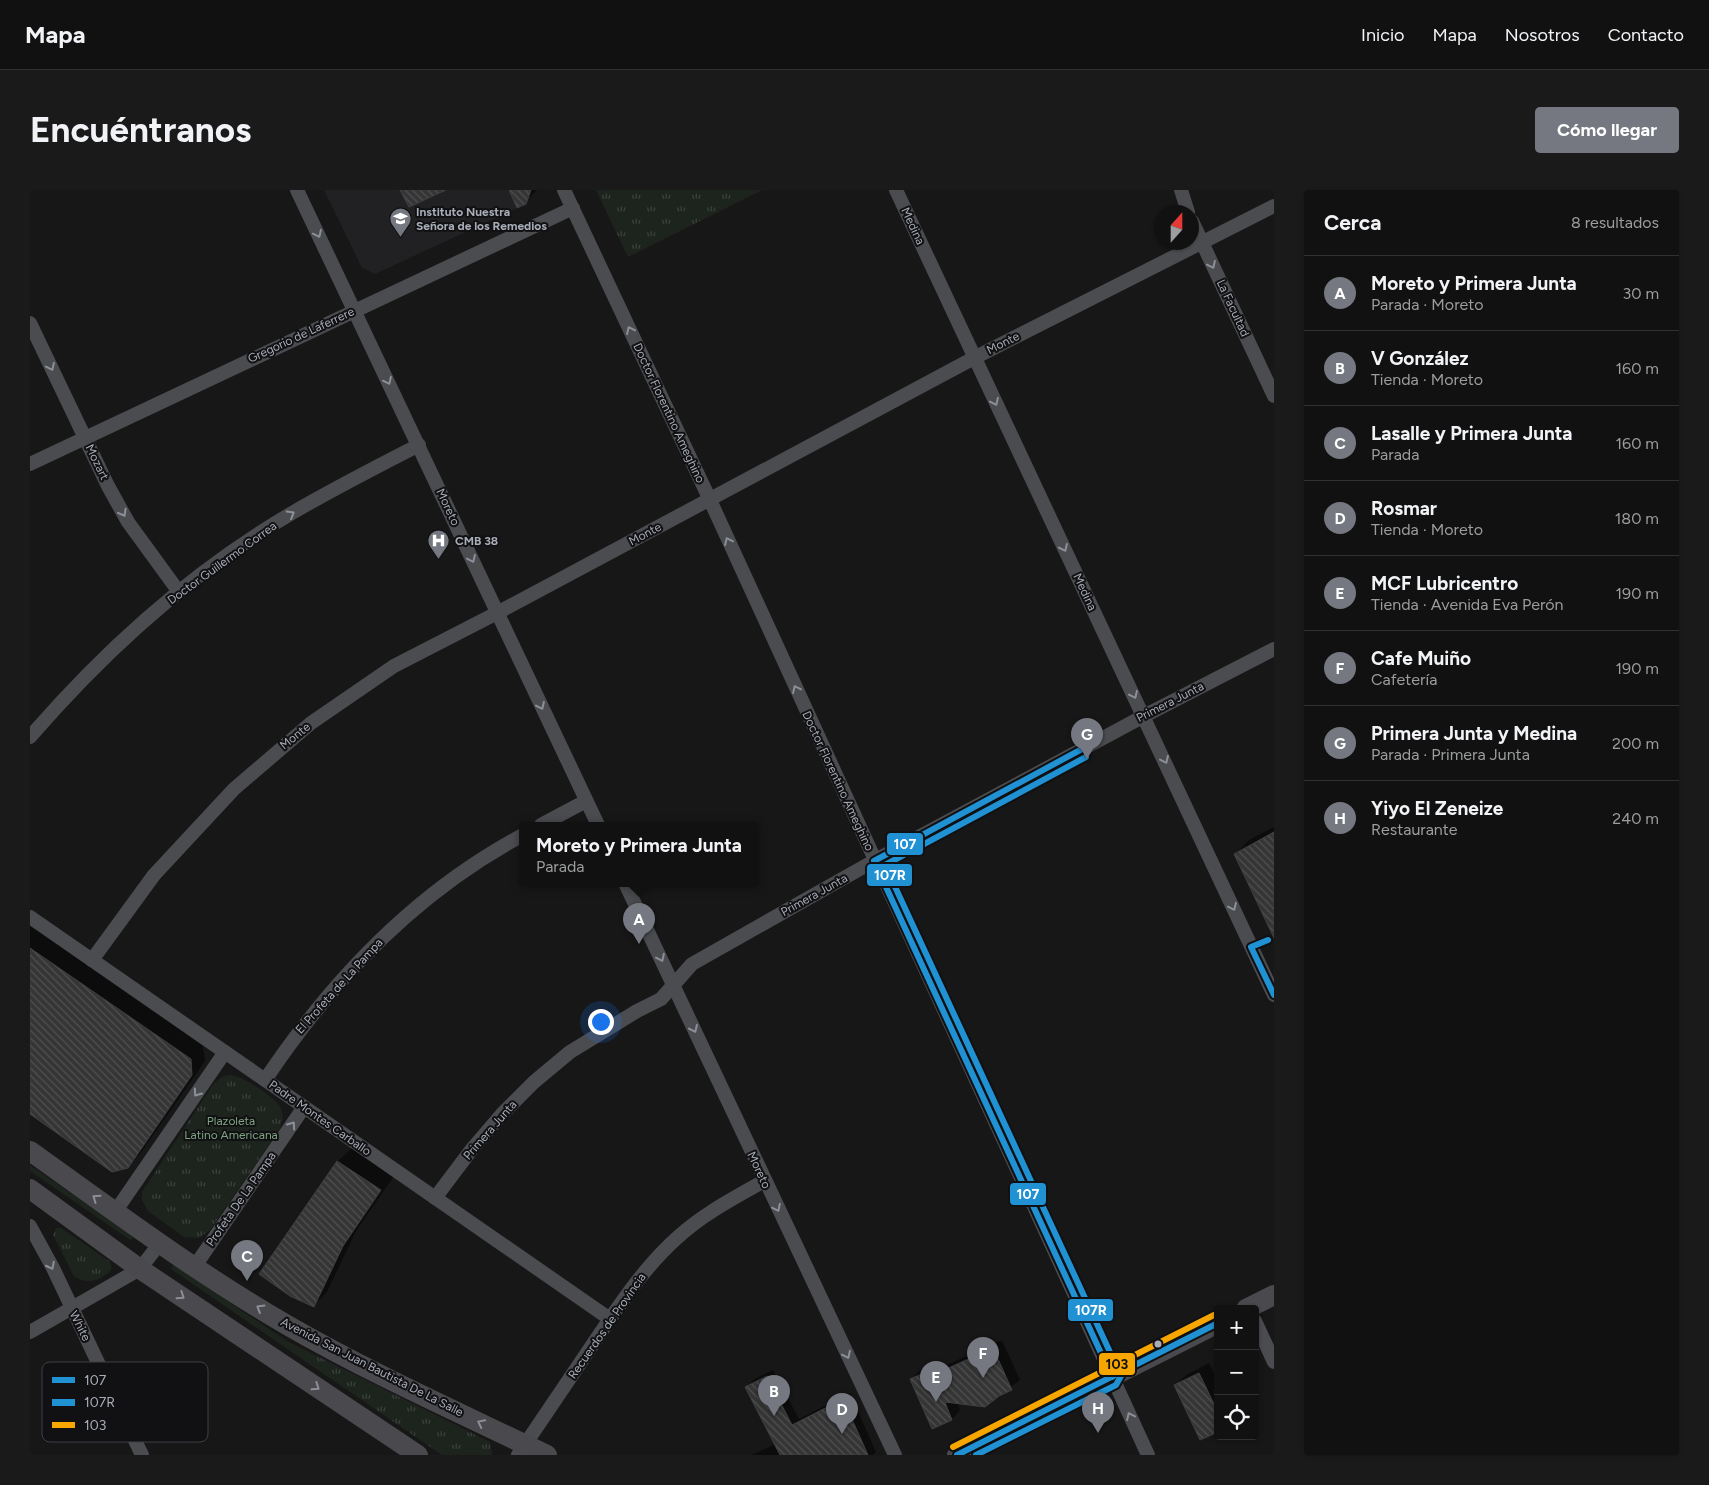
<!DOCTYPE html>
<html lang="es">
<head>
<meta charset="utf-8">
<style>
	:root { --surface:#111; --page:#1a1a1a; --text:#f1f3f6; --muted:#9c9d9f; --line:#303131; --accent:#757880 }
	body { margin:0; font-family:Figtree,sans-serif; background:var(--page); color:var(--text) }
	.controls { position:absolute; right:15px; bottom:15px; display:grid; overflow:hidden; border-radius:5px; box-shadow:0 1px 4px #0004 }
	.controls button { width:45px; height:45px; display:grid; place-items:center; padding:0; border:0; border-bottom:1px solid var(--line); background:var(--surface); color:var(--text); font:25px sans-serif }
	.compass { position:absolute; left:1124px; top:15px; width:45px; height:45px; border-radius:50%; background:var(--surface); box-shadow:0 1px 4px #0004; rotate:21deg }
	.you { position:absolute; left:570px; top:831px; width:18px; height:18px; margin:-12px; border:4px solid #fff; border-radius:50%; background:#1a73e8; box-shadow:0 0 0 8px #1a73e833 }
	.badge { display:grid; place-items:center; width:32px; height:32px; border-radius:50%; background:var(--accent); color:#fff; font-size:16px; font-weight:700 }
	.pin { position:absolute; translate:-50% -41px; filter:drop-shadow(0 1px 2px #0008) }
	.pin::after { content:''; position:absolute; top:26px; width:18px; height:15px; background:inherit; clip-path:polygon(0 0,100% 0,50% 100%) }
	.popup { position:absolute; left:489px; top:632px; width:240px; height:65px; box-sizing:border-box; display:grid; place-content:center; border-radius:5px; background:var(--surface); filter:drop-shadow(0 1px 4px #0005); font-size:16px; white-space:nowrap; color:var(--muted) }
	.popup b { font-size:19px; color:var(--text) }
	.popup::after { content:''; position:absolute; left:50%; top:100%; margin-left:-10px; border:10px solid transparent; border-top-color:var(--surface) }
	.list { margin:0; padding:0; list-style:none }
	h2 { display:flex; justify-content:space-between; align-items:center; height:65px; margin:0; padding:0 20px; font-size:21px }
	h2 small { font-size:16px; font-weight:400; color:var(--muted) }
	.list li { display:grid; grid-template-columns:32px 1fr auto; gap:15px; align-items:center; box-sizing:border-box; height:75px; padding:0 20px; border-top:1px solid var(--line) }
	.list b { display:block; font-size:19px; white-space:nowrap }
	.list p { margin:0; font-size:16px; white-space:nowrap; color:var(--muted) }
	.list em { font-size:16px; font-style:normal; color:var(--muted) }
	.icon { flex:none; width:28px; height:28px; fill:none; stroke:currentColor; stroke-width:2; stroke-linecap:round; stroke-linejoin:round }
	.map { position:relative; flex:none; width:1244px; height:1265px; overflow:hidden; border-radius:5px }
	header { display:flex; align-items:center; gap:30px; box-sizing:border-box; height:70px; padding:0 25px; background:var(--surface); border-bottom:1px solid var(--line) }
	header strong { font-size:24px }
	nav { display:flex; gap:28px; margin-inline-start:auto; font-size:18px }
	.intro { display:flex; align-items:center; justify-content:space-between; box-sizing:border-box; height:120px; padding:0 30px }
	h1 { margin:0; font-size:35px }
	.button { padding:12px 22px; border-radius:5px; background:var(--accent); color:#fff; font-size:18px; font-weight:700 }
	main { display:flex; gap:30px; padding:0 30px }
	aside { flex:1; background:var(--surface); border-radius:5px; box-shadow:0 1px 4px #0004 }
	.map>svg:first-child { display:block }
	.built { fill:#212123 }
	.grass { fill:#1d241e }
	.park { fill:url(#park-tufts) }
	.shadow { fill:#0007 }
	.building { fill:url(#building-back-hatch); stroke:#3f4043 }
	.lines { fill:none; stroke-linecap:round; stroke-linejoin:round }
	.lane { stroke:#4b4c50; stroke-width:7 }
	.street { stroke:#4b4c50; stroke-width:14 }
	.secondary { stroke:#4a4a4e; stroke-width:20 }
	.bus-1-casing { stroke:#111113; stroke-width:10 }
	.bus-2-casing { stroke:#111113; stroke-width:10 }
	.bus-3-casing { stroke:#111113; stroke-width:10 }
	.bus-1 { stroke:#2092d4; stroke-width:6 }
	.bus-2 { stroke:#2092d4; stroke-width:6 }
	.bus-3 { stroke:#f7a600; stroke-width:6 }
	.oneway { stroke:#8c9099 }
	.oneway2 { stroke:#8c8f98 }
	.bus-dot { fill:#a8adb8; stroke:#111113; stroke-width:2 }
	.labels { text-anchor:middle; stroke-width:4; stroke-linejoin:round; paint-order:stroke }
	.poi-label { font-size:12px; font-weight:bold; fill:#a8adb8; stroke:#111113; text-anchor:start }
	.street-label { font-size:12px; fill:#a8adb8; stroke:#111113 }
	.park-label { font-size:12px; fill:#7fa381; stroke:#111113 }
	.key { fill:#111113; stroke:#3e4045; stroke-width:1 }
	.key-label { font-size:14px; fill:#a8adb8 }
	.line-badge { stroke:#111113; stroke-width:2 }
	.badge-label { font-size:14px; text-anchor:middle; font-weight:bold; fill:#fff }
	.pale-badge-label { font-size:14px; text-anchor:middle; font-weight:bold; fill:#111 }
</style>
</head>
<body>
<header>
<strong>Mapa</strong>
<nav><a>Inicio</a><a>Mapa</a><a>Nosotros</a><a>Contacto</a></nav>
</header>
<div class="intro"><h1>Encuéntranos</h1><a class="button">Cómo llegar</a></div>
<main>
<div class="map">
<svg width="1244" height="1265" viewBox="0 0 1244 1265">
	<defs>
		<pattern id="park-tufts" width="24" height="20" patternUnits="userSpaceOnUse" patternTransform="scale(1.25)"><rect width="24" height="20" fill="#1d241e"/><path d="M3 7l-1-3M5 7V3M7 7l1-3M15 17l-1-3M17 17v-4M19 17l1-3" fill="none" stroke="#3b413d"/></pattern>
		<pattern id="building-back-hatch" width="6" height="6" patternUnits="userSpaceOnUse" patternTransform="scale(1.25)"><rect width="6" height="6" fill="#353536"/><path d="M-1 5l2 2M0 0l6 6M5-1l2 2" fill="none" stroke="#4f5051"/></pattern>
	</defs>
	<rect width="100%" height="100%" fill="#171717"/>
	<!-- built -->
	<path class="built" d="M294,0h207l-5,14 -151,70 -13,-6z"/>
	<!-- grass -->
	<g class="grass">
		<path d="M0,975l103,71v2l-3,2 -100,-69z"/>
		<path d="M144,1075l113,76 -4,5 -112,-77 1,-3z"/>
	</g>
	<!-- park -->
	<g class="park">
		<path d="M566,0h166l-134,67z"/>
		<path d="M200,885c12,1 44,21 50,32 4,7 3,15 -1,23l-69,100 -11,8 -15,-1 -36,-26 -6,-11v-8l72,-109 10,-7z"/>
		<path d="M26,1038h5l48,33 2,3v6c-11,11 -24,15 -37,6l-21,-41z"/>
		<path d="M257,1151l203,101 2,13h-50l-159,-109z"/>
	</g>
	<!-- shadow -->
	<g class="shadow">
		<path d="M480,0h27l-12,12z"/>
		<path d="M1244,637v108l-38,-81 13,-14z"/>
		<path d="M0,736l173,120 2,15 -65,93 -13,13 -97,-54z"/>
		<path d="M322,958l42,28 -38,55 -29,61 -13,13 -53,-31 77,-113z"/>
		<path d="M972,1150l18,40 -30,23 -10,3 -23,-4 3,8 -8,9 -20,8 -20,-48 8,-9 20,-8 2,5z"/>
		<path d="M1179,1173l9,18v55h2l-4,2 -40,-53 10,-10z"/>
		<path d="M743,1180l26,49 51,-26 26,59 -3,3h-122l25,-11 -29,-57 6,-7z"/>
	</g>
	<!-- building -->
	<g class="building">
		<path d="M370,0h46l-37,17z"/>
		<path d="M479,0h22l-5,14 -9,4z"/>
		<path d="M1244,642v106l-40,-84z"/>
		<path d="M0,758l161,111 1,16 -64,93 -16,4 -82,-58z"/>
		<path d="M307,971l44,29 -38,56 -29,61 -24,-11 -31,-22z"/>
		<path d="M963,1158l19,42 -13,6 -14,11 -40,-5 7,18 -20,9 -22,-50 21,-9 2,5z"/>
		<path d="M1169,1183l19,39v20l-18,8 -26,-55z"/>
		<path d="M737,1186l25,49 51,-26 25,56h-88l-35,-68z"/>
	</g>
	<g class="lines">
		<!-- lane -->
		<path class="lane" d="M1221,757l17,-7"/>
		<!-- street -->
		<g class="street">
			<path d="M267,0l301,635"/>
			<path d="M534,0l146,310 438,955"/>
			<path d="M866,0l378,805"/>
			<path d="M1151,0l7,22"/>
			<path d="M1162,31l82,175"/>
			<path d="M0,133l78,163 20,36 51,70"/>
			<path d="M0,274l543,-256"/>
			<path d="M0,547c75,-87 163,-166 262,-224 41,-24 84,-46 127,-68"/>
			<path d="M511,635l45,-24"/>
			<path d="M595,693l270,572"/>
			<path d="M0,727l580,402"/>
			<path d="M62,770l62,-85 80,-86 77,-66 83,-57 103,-53 477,-255 300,-152"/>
			<path d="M235,890c67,-100 151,-188 258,-245"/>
			<path d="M405,1008l37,-49 30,-35 32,-32 36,-30 67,-41 24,-12 31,-35 182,-103 270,-145 130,-67"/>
			<path d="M85,1022l110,-160"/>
			<path d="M0,1036l23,42 89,187"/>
			<path d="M165,1076l109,-159"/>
			<path d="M1225,1131l19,41"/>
			<path d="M0,1142l110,-63 20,-26"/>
			<path d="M488,1265c25,-37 50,-74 75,-111 25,-37 51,-77 85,-107 25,-23 56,-39 86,-56"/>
		</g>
		<!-- secondary -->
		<g class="secondary">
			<path d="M0,961c84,60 167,122 257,174 83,48 173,88 260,130"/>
			<path d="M0,999l110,80 278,186"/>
			<path d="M1216,1119l28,-14"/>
			<path d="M927,1265l261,-132"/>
		</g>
		<defs>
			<g id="bus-1">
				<path d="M1052,559l-208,112 238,516"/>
				<path d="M1238,750l-17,7 23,48"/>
				<path d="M927,1265l261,-132"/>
			</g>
			<path id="bus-2" d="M946,1265l140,-70 5,-9 -236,-511 201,-108"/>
			<path id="bus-3" d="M923,1257l261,-132"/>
		</defs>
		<!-- bus-1 casing -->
		<use href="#bus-1" class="bus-1-casing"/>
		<!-- bus-2 casing -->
		<use href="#bus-2" class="bus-2-casing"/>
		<!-- bus-3 casing -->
		<use href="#bus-3" class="bus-3-casing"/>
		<!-- bus-1 -->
		<use href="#bus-1" class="bus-1"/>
		<!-- bus-2 -->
		<use href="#bus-2" class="bus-2"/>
		<!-- bus-3 -->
		<use href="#bus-3" class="bus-3"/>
	</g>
	<!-- one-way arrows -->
	<defs><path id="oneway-chevron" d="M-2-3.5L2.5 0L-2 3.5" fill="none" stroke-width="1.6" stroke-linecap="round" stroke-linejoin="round" transform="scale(1.25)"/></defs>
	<g class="oneway">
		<use href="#oneway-chevron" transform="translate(288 44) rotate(65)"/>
		<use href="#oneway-chevron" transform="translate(1182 75) rotate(65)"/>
		<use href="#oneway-chevron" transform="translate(600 140) rotate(-115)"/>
		<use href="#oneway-chevron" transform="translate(21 177) rotate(65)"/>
		<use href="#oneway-chevron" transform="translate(358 191) rotate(64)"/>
		<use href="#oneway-chevron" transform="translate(965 212) rotate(65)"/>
		<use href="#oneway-chevron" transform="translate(93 323) rotate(61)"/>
		<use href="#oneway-chevron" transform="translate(261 324) rotate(-31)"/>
		<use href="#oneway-chevron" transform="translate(698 351) rotate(-115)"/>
		<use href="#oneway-chevron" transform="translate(1034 358) rotate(65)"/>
		<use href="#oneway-chevron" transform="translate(442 369) rotate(65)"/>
		<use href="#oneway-chevron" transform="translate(766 499) rotate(-115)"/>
		<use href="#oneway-chevron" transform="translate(1104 505) rotate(65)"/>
		<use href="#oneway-chevron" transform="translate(511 516) rotate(65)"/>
		<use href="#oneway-chevron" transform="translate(1135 570) rotate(65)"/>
		<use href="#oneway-chevron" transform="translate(1203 717) rotate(65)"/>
		<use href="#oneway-chevron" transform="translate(631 768) rotate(64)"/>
		<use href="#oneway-chevron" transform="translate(664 839) rotate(65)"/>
		<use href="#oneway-chevron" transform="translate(167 903) rotate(125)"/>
		<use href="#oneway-chevron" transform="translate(262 935) rotate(-55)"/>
		<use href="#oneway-chevron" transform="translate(747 1018) rotate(64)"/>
		<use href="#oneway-chevron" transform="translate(21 1076) rotate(63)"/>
		<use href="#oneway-chevron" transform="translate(817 1165) rotate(64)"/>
		<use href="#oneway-chevron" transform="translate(1100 1226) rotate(-115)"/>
	</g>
	<g class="oneway2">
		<use href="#oneway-chevron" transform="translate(66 1008) rotate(-145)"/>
		<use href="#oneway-chevron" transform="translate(151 1106) rotate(34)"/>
		<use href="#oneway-chevron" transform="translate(230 1118) rotate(-149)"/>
		<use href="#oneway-chevron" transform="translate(286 1197) rotate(34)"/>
		<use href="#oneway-chevron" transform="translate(451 1233) rotate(-154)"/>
	</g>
	<!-- icons -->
	<defs>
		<symbol id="school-pin" viewBox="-11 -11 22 30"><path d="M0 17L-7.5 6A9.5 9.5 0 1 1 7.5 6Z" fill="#757880" stroke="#111113"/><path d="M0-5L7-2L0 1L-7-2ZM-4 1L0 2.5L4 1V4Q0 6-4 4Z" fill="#fff"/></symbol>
		<symbol id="hospital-pin" viewBox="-11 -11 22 30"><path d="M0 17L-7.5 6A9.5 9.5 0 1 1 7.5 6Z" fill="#757880" stroke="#111113"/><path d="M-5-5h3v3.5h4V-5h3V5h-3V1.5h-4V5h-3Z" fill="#fff"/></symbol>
	</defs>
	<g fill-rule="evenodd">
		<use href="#school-pin" x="358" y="16" width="25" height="34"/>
		<use href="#hospital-pin" x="396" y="338" width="25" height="34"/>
	</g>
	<!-- markers -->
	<circle class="bus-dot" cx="1128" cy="1154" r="4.5"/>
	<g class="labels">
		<!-- poi labels -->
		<g class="poi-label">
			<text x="386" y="26">Instituto Nuestra<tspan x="386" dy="14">Señora de los Remedios</tspan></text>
			<text x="425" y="355">CMB 38</text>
		</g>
		<!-- street labels -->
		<g class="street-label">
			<text transform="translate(883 36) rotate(65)" y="4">Medina</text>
			<text transform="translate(1203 118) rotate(65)" y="4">La Facultad</text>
			<text transform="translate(271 145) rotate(-25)" y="4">Gregorio de Laferrere</text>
			<text transform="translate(973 153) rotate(-27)" y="4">Monte</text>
			<text transform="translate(639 223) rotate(65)" y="4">Doctor Florentino Ameghino</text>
			<text transform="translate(67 272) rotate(64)" y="4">Mozart</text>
			<text transform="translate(418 317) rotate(65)" y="4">Moreto</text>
			<text transform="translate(615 344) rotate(-28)" y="4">Monte</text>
			<text transform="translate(192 373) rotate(-36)" y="4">Doctor Guillermo Correa</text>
			<text transform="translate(1055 402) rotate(65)" y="4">Medina</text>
			<text transform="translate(1140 512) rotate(-27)" y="4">Primera Junta</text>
			<text transform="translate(265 546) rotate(-39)" y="4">Monte</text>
			<text transform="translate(808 591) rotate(65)" y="4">Doctor Florentino Ameghino</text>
			<text transform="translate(784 705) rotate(-29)" y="4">Primera Junta</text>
			<text transform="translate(309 796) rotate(-48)" y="4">El Profeta de La Pampa</text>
			<text transform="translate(290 928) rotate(35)" y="4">Padre Montes Carballo</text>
			<text transform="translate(460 940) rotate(-49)" y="4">Primera Junta</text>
			<text transform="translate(729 980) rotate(65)" y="4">Moreto</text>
			<text transform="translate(211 1009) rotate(-55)" y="4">Profeta De La Pampa</text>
			<text transform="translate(50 1136) rotate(63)" y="4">White</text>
			<text transform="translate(577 1136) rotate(-55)" y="4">Recuerdos de Provincia</text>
			<text transform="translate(342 1177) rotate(27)" y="4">Avenida San Juan Bautista De La Salle</text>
		</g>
		<!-- park labels -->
		<g class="park-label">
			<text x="201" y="935">Plazoleta<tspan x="201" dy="14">Latino Americana</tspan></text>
		</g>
	</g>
	<!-- legend -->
	<rect x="12" y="1172" width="166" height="80" rx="8" class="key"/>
	<rect x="22" y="1187" width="23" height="6" fill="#2092d4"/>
	<rect x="22" y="1209" width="23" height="7" fill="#2092d4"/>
	<rect x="22" y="1232" width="23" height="6" fill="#f7a600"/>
	<g class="key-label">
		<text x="54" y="1195">107</text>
		<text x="54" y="1217">107R</text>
		<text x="54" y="1240">103</text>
	</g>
	<g class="line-badge">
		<rect x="856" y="642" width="38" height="24" rx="5" fill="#2092d4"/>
		<rect x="836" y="673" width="47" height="24" rx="5" fill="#2092d4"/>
		<rect x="979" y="992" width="38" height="24" rx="5" fill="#2092d4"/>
		<rect x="1037" y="1108" width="47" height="24" rx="5" fill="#2092d4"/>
		<rect x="1068" y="1162" width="38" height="24" rx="5" fill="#f7a600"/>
	</g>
	<g class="badge-label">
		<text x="875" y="659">107</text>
		<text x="860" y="690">107R</text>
		<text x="998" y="1009">107</text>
		<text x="1061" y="1125">107R</text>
	</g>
	<g class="pale-badge-label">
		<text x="1087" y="1179">103</text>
	</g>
</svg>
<div class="controls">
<button>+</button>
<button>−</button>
<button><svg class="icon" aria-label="locate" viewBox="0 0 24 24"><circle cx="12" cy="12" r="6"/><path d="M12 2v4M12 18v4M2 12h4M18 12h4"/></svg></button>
</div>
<svg class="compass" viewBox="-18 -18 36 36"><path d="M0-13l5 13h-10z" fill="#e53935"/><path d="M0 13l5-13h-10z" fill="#9c9d9f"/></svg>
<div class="you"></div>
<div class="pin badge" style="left:609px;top:754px">A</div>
<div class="popup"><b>Moreto y Primera Junta</b>Parada</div>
<div class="pin badge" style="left:744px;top:1226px">B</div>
<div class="pin badge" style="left:217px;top:1091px">C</div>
<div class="pin badge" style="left:812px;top:1244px">D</div>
<div class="pin badge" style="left:906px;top:1212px">E</div>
<div class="pin badge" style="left:953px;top:1188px">F</div>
<div class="pin badge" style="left:1057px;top:569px">G</div>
<div class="pin badge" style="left:1068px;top:1243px">H</div>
</div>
<aside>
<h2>Cerca<small>8 resultados</small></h2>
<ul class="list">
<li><span class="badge">A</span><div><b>Moreto y Primera Junta</b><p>Parada · Moreto</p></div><em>30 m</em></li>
<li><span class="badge">B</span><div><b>V González</b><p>Tienda · Moreto</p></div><em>160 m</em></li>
<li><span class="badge">C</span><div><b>Lasalle y Primera Junta</b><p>Parada</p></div><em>160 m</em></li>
<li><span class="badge">D</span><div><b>Rosmar</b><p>Tienda · Moreto</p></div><em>180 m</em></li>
<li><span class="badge">E</span><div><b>MCF Lubricentro</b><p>Tienda · Avenida Eva Perón</p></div><em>190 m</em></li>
<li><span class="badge">F</span><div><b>Cafe Muiño</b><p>Cafetería</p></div><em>190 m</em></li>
<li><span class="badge">G</span><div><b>Primera Junta y Medina</b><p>Parada · Primera Junta</p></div><em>200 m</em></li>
<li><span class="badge">H</span><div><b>Yiyo El Zeneize</b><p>Restaurante</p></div><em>240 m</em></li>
</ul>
</aside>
</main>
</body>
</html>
